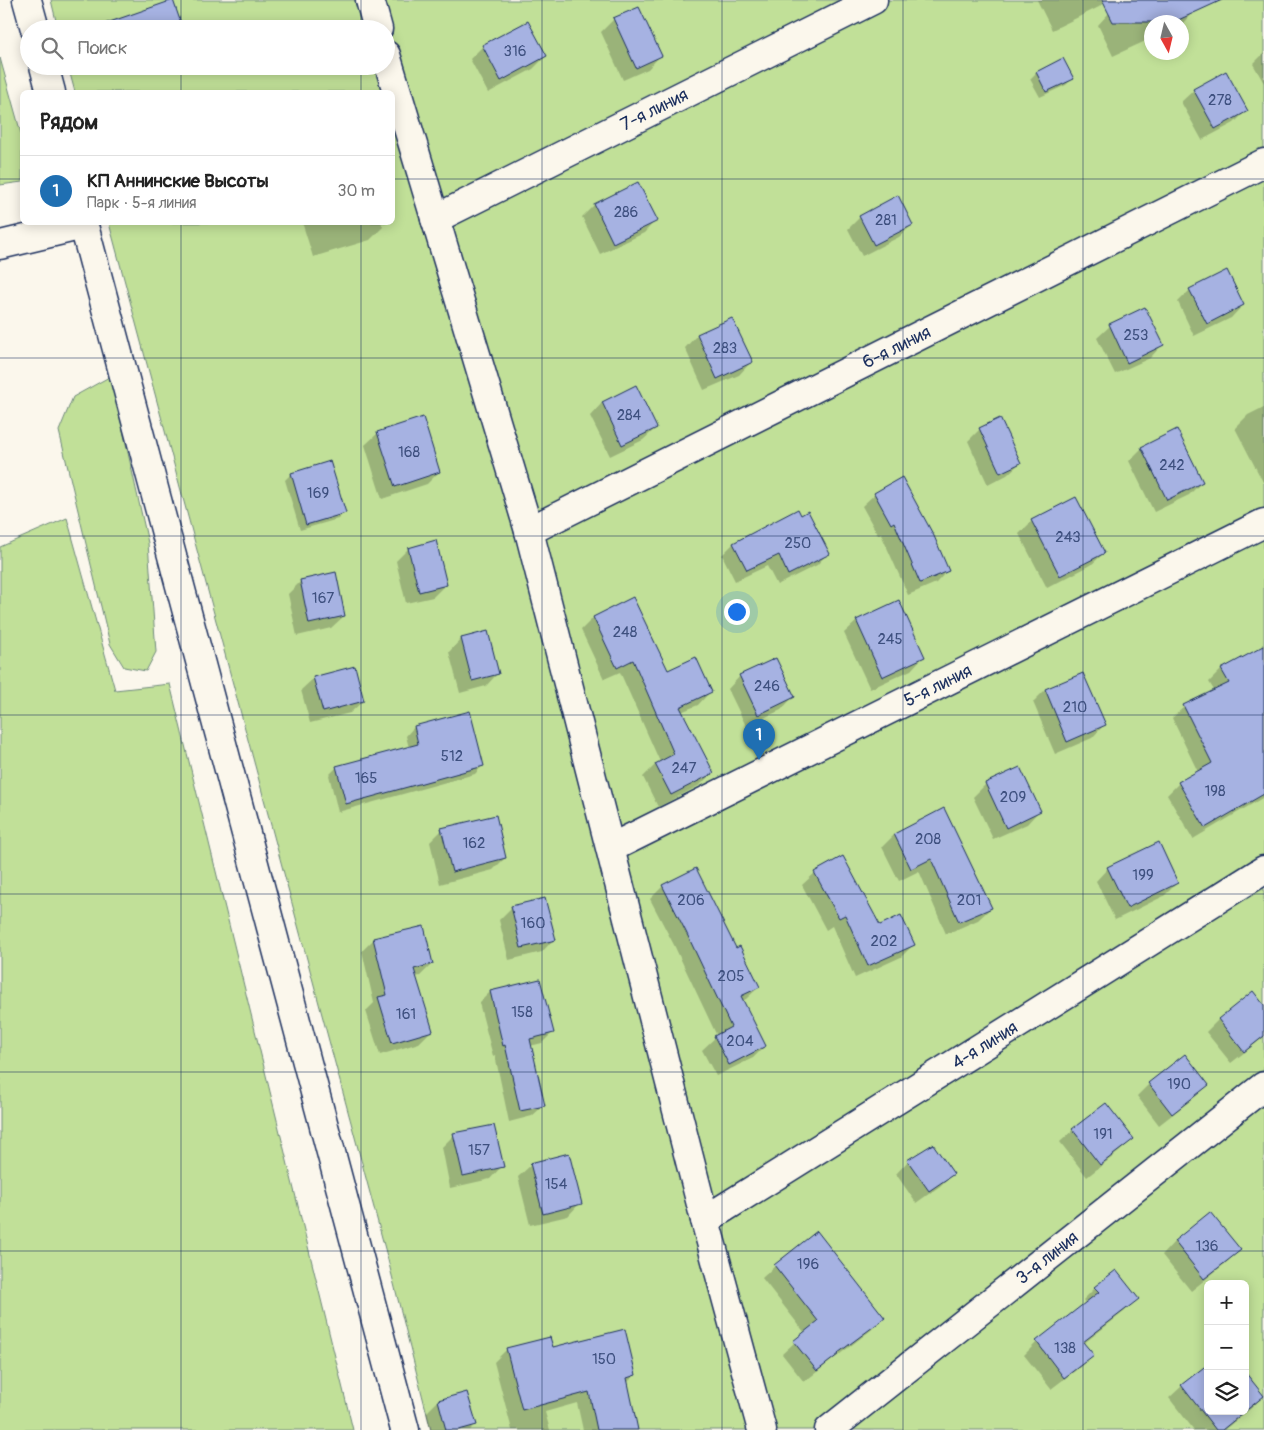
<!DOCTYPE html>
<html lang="ru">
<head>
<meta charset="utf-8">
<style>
	:root { --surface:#fff; --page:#f6f6f6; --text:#222; --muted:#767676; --line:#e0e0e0; --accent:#1f6fb2 }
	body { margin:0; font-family:Pangolin,sans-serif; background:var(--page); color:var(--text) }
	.controls { position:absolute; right:15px; bottom:15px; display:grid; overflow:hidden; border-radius:8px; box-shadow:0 2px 12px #0003 }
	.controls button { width:45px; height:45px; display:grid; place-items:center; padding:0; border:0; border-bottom:1px solid var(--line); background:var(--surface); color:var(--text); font:25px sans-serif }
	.compass { position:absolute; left:1144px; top:15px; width:45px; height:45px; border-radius:50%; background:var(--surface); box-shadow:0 2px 12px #0003; rotate:172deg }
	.you { position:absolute; left:736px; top:611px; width:18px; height:18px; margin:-12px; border:4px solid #fff; border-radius:50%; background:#1a73e8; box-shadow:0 0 0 8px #1a73e833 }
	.badge { display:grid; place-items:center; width:32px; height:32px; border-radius:50%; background:var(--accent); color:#fff; font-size:16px; font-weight:700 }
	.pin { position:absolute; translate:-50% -41px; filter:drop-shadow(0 1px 2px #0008) }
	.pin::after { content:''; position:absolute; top:26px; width:18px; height:15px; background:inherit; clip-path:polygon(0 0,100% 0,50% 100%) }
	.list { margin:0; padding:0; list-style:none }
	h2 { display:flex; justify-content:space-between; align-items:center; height:65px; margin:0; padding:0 20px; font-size:21px }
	h2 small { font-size:16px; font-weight:400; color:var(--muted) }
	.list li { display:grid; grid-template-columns:32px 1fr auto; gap:15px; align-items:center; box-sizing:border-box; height:70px; padding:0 20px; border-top:1px solid var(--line) }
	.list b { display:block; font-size:19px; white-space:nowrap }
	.list p { margin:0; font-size:16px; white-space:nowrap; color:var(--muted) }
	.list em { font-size:16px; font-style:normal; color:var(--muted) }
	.icon { flex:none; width:28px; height:28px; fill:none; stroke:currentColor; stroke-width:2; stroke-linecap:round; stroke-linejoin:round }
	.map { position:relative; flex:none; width:1264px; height:1430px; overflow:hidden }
	.search { position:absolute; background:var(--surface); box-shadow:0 2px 12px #0003; left:20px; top:20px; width:375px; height:55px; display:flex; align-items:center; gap:12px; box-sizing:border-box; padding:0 18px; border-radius:28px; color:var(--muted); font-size:19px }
	.panel { position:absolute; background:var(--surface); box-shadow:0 2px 12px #0003; left:20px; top:90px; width:375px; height:135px; border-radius:8px }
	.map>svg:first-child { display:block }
	.green { fill:#c1e098; stroke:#6e887b; fill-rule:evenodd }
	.shadow { fill:#0003 }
	.building { fill:#a6b2e2; stroke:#1b2f5e }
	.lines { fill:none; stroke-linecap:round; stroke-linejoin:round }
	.minor-casing { stroke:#1b2f5e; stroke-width:31 }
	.minor { stroke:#fbf7ec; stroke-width:28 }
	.grid { fill:none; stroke:#1b2f5e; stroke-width:1; stroke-opacity:0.55 }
	.labels { text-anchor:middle; stroke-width:4.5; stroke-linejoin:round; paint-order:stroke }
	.number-label { font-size:15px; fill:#3e507f }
	.street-label { font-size:18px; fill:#1b2f5e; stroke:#fbf7ec }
</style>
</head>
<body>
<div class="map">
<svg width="1264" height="1430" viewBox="0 0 1264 1430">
	<rect width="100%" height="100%" fill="#fbf7ec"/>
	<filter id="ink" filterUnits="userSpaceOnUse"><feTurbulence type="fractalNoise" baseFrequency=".02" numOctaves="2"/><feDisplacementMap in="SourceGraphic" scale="10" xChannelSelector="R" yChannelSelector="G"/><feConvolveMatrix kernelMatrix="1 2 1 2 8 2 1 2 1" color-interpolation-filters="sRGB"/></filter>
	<g filter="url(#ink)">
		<!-- green -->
		<g class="green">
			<path d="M51,0h1213v1430h-833l-43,-170 -279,-1037 283,-1v-130h-317l-7,-26h318v-37h-328zM1152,22h30v30h-30zM1208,1284h37v127h-37z"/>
			<path d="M0,58l22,79v45l-22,3z"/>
			<path d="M111,376l37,167 8,109 -10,19 -22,-4 -14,-23 -51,-213 14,-34z"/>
			<path d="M67,518l48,172 55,-6 183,746h-353v-883z"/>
		</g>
		<!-- shadow -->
		<g class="shadow">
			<path d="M1037,0h69l-7,7 -47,23z"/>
			<path d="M1138,0h47l7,13 -10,11 -30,-2v16l-39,18 -15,-31 11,-12z"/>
			<path d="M614,19l46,37 -12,13 -25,11 -22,-48z"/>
			<path d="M483,46l63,10 -13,13 -45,24 -18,-34z"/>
			<path d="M1264,53v30l-11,-19z"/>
			<path d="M1063,60l9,19 -6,6 -26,12 -10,-18 6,-6z"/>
			<path d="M1194,90l52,21 -12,12 -32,17 -21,-38z"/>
			<path d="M638,184l18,36 -12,13 -44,21 -18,-37 12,-12z"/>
			<path d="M860,217l52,8 -13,12 -37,19 -14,-27z"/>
			<path d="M302,222h79l2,5 -13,13 -57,17z"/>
			<path d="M1190,290l53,15 -12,13 -37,18 -16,-34z"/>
			<path d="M1144,308l18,37 -12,13 -35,16 -18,-36 13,-12z"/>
			<path d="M732,319l19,43 -12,13 -35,15 -19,-42 12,-13z"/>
			<path d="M636,387l20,41 -13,12 -33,16 -20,-40 12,-13z"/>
			<path d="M1264,407v77l-29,-56 13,-13z"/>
			<path d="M980,429l40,34 -13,12 -19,10 -20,-44z"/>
			<path d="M1176,431l26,51 -13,13 -35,17 -25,-51 13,-13z"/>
			<path d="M378,433l61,39 -12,12 -45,15 -17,-54z"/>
			<path d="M291,474l53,39 -6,6 -38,11 -15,-50z"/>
			<path d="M875,494l73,76 -12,13 -28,12 -27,-61 -3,1 -16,-29z"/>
			<path d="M801,516l27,37 -11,12 -40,20 -10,-19 -32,15 -13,-26 11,-11z"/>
			<path d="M1032,521l72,32 -13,12 -44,23 -28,-54z"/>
			<path d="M435,542l11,42 -13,13 -27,6 -10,-42 12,-12z"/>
			<path d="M301,581l43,35 -13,12 -34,8 -9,-42z"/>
			<path d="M633,599l34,72 43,21 -12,13 -17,7 31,61 -12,12 -42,22 -15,-30 12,-12 5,-3 -40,-90 -16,7 -23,-49 12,-12z"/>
			<path d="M857,621l66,36 -12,13 -41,19 -26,-56z"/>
			<path d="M461,639l37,34 -12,13 -26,7 -11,-41z"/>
			<path d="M1264,647v150l-71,42 -26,-44 12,-12 19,-11 -26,-54 12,-11 31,-15 -6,-10 12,-12z"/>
			<path d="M1083,674l21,51 -12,13 -37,16 -22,-52 12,-12z"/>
			<path d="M740,676l53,21 -12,13 -35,16 -18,-37z"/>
			<path d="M314,678l49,23 -13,12 -40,10 -9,-33z"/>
			<path d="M414,727l69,38 -8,9 -137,38 -9,-37 8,-8 72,-19 -3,-12z"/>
			<path d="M986,784l53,27 -12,13 -34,15 -20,-42z"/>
			<path d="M943,810l48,98 -13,12 -32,14 -27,-63 -20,10 -17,-34 12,-12z"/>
			<path d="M442,830l63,28 -12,12 -53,14 -10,-42z"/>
			<path d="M1108,868l69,15 -13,13 -49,24 -19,-39z"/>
			<path d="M696,870l39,80 24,37 -13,12 -4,2 23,45 -12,12 -37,18 -14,-26 15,-14 -43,-91 -24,-46 13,-13z"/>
			<path d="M815,873l65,53 33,19 -12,12 -46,21 -23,-52 -6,4 -24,-45z"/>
			<path d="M512,907l42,32 -12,13 -33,8 -10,-40z"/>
			<path d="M374,939l58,25 -12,12 -4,1 16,53 -13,13 -39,12 -14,-44 8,-8 -12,-52z"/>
			<path d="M490,992l63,40 -11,11 -12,3 13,60 -11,10 -23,6 -14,-67 -2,1 -14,-53z"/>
			<path d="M1252,992l12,15v30l-33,26 -25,-31 12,-12z"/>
			<path d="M1149,1084l59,1 -13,12 -36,28 -22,-29z"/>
			<path d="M1073,1130l60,9 -13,12 -33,26 -27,-35z"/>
			<path d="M454,1135l48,31 -12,13 -40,9 -8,-41z"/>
			<path d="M908,1161l44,13 -12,12 -24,17 -20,-29z"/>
			<path d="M531,1165l49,38 -12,13 -38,9 -12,-48z"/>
			<path d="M1210,1214l29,36 -12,12 -36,29 -29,-36 12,-13z"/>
			<path d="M817,1232l66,86 -12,12 -67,52 -22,-28 23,-21 -43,-55 13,-12z"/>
			<path d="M1095,1288l42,11 -12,12 -42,33 9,11 -12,12 -29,22 -27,-34 13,-13 49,-38 -3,-4z"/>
			<path d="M507,1349h45l83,26 -8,8 10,47h-54l-6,-27 -32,9 5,18h-38l-18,-68z"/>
			<path d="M1245,1374l18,23 -13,12 -26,21h-30l-25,-32 13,-12 26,25h37z"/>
			<path d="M466,1393l9,32 -5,5h-40l-4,-17 12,-12z"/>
		</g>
		<!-- building -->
		<g class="building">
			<path d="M173,0l10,29h-81l-1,-4z"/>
			<path d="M1102,0h120l-48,22h-61z"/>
			<path d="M639,7l23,49 -26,12 -23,-50z"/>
			<path d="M528,21l19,35 -46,25 -19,-36z"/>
			<path d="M1063,58l11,21 -28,13 -10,-20z"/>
			<path d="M1226,71l22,40 -33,18 -22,-40z"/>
			<path d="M638,182l20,39 -45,22 -19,-39z"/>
			<path d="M898,195l15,30 -39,20 -15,-29z"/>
			<path d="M1227,270l17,35 -37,19 -18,-35z"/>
			<path d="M1145,307l19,38 -37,18 -18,-39z"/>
			<path d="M732,318l21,44 -36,17 -20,-45z"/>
			<path d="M636,385l21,43 -35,17 -20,-43z"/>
			<path d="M423,417l17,55 -45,15 -18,-55z"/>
			<path d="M1000,418l21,45 -21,10 -21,-45z"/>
			<path d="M1177,429l26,53 -36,18 -26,-53z"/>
			<path d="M330,461l16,52 -40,12 -15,-52z"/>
			<path d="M902,477l32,59 15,35 -29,12 -26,-61 -3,2 -17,-31z"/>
			<path d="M1076,497l29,56 -45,23 -29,-56z"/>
			<path d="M798,509l3,6 7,-4 22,43 -42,21 -9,-20 -32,15 -14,-27z"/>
			<path d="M436,540l11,45 -28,7 -11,-44z"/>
			<path d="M336,572l9,44 -36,8 -9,-44z"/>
			<path d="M633,597l35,73 28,-13 16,35 -32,15 34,66 -43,22 -16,-31 19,-10 -41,-94 -16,8 -24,-51z"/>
			<path d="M899,600l26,57 -43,20 -26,-57z"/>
			<path d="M488,631l11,43 -27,7 -11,-43z"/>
			<path d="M1264,646v148l-59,34 -27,-46 34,-19 -29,-58 46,-22 -8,-14z"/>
			<path d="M776,658l19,39 -37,18 -19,-40z"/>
			<path d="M355,666l9,35 -41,11 -10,-35z"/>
			<path d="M1083,673l23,52 -39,17 -22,-53z"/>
			<path d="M470,711l14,55 -138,38 -10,-38 82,-22 -4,-18z"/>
			<path d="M1020,767l21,44 -35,17 -21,-45z"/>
			<path d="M944,808l48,100 -33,14 -28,-63 -20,10 -17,-35z"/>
			<path d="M496,815l10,43 -54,14 -11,-44z"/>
			<path d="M1159,842l19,41 -51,25 -20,-41z"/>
			<path d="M843,856l37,69 21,-10 14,30 -47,21 -23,-51 -6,3 -25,-46z"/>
			<path d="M696,868l40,80 4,-2 20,41 -19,9 25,50 -37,19 -15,-29 17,-9 -45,-95 -24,-47z"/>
			<path d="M545,898l11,42 -35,8 -10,-42z"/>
			<path d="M424,926l9,38 -19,5 19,62 -41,12 -14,-46 9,-2 -14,-57z"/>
			<path d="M540,979l14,54 -24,6 15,67 -25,5 -15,-66 -2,1 -13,-55z"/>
			<path d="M1253,991l11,14v31l-20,16 -26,-33z"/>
			<path d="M1185,1054l24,31 -37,29 -24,-31z"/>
			<path d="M1106,1103l28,36 -34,26 -28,-36z"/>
			<path d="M494,1125l10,42 -41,9 -10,-43z"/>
			<path d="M933,1144l21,30 -25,17 -22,-31z"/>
			<path d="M569,1153l13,51 -39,10 -13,-51z"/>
			<path d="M1210,1212l31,38 -37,29 -30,-38z"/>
			<path d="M817,1231l68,87 -47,35 1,1 -22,17 -24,-30 25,-20 -44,-56z"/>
			<path d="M1116,1270l23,29 -56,43 11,13 -30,23 -28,-37 63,-49 -5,-5z"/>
			<path d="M625,1329l11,46 -9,3 11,52h-41l-8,-38 -67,18 -16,-62 44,-11 3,10z"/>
			<path d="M1208,1364v47h37v-39l19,24 -42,34h-6l-35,-45z"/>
			<path d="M467,1392l10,33 -18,5h-13l-8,-30z"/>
		</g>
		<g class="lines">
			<defs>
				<g id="minor">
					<path d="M27,0l8,29"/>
					<path d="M370,0l8,29"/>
					<path d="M386,55l143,476 176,689 57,210"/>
					<path d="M44,66l7,26"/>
					<path id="s1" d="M435,219l438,-219"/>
					<path d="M83,222l322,1208"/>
					<path d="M0,245l84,-20"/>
					<path id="s2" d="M529,531l735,-368"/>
					<path id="s3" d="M611,848l653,-325"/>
					<path id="s4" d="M705,1220l559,-350"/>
					<path id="s5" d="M829,1430l435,-344"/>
				</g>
			</defs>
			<!-- minor casing -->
			<use href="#minor" class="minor-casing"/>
			<!-- minor -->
			<use href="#minor" class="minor"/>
		</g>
	</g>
	<!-- grid -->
	<path class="grid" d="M181,0v29M361,0v29M542,0v1430M722,0v1430M903,0v1430M1083,0v1430M181,66v26M361,66v26M0,179h22M392,179h872M181,222v1208M361,222v1208M0,358h1264M0,536h1264M0,715h1264M0,894h1264M0,1072h1264M0,1251h1264"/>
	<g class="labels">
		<!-- number labels -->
		<g class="number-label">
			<text x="515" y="56">316</text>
			<text x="1220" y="105">278</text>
			<text x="626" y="217">286</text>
			<text x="886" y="225">281</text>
			<text x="1136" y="340">253</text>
			<text x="725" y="353">283</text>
			<text x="629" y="420">284</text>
			<text x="409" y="457">168</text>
			<text x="1172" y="470">242</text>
			<text x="318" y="498">169</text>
			<text x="1068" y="542">243</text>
			<text x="798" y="548">250</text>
			<text x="323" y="603">167</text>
			<text x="625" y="637">248</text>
			<text x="890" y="644">245</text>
			<text x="767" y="691">246</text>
			<text x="1075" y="712">210</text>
			<text x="452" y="761">512</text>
			<text x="684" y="773">247</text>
			<text x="366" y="783">165</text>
			<text x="1215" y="796">198</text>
			<text x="1013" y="802">209</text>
			<text x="928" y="844">208</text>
			<text x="474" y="848">162</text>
			<text x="1143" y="880">199</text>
			<text x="691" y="905">206</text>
			<text x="969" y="905">201</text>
			<text x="533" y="928">160</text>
			<text x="884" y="946">202</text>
			<text x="731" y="981">205</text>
			<text x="522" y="1017">158</text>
			<text x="406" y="1019">161</text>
			<text x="740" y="1046">204</text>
			<text x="1179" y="1089">190</text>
			<text x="1103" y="1139">191</text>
			<text x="479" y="1155">157</text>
			<text x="556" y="1189">154</text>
			<text x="1207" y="1251">136</text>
			<text x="808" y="1269">196</text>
			<text x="1065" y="1353">138</text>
			<text x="604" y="1364">150</text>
		</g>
		<!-- street labels -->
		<g class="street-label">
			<text dy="6" stroke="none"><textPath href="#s1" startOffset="245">7-я линия</textPath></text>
			<text dy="6" stroke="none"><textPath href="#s2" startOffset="411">6-я линия</textPath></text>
			<text dy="6" stroke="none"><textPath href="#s3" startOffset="365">5-я линия</textPath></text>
			<text dy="6" stroke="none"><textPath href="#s4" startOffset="330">4-я линия</textPath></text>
			<text dy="6" stroke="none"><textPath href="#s5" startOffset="278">3-я линия</textPath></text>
		</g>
	</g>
</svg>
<div class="controls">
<button>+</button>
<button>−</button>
<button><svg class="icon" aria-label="layers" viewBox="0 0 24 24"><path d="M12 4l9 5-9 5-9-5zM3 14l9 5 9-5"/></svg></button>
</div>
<svg class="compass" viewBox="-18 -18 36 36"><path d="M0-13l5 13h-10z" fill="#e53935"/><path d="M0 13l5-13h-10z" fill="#767676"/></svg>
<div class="you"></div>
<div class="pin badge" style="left:759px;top:760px">1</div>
<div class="search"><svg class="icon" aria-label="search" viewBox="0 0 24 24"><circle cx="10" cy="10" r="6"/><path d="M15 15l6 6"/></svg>Поиск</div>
<section class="panel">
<h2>Рядом<small></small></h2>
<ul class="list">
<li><span class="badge">1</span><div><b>КП Аннинские Высоты</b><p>Парк · 5-я линия</p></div><em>30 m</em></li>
</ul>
</section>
</div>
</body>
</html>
